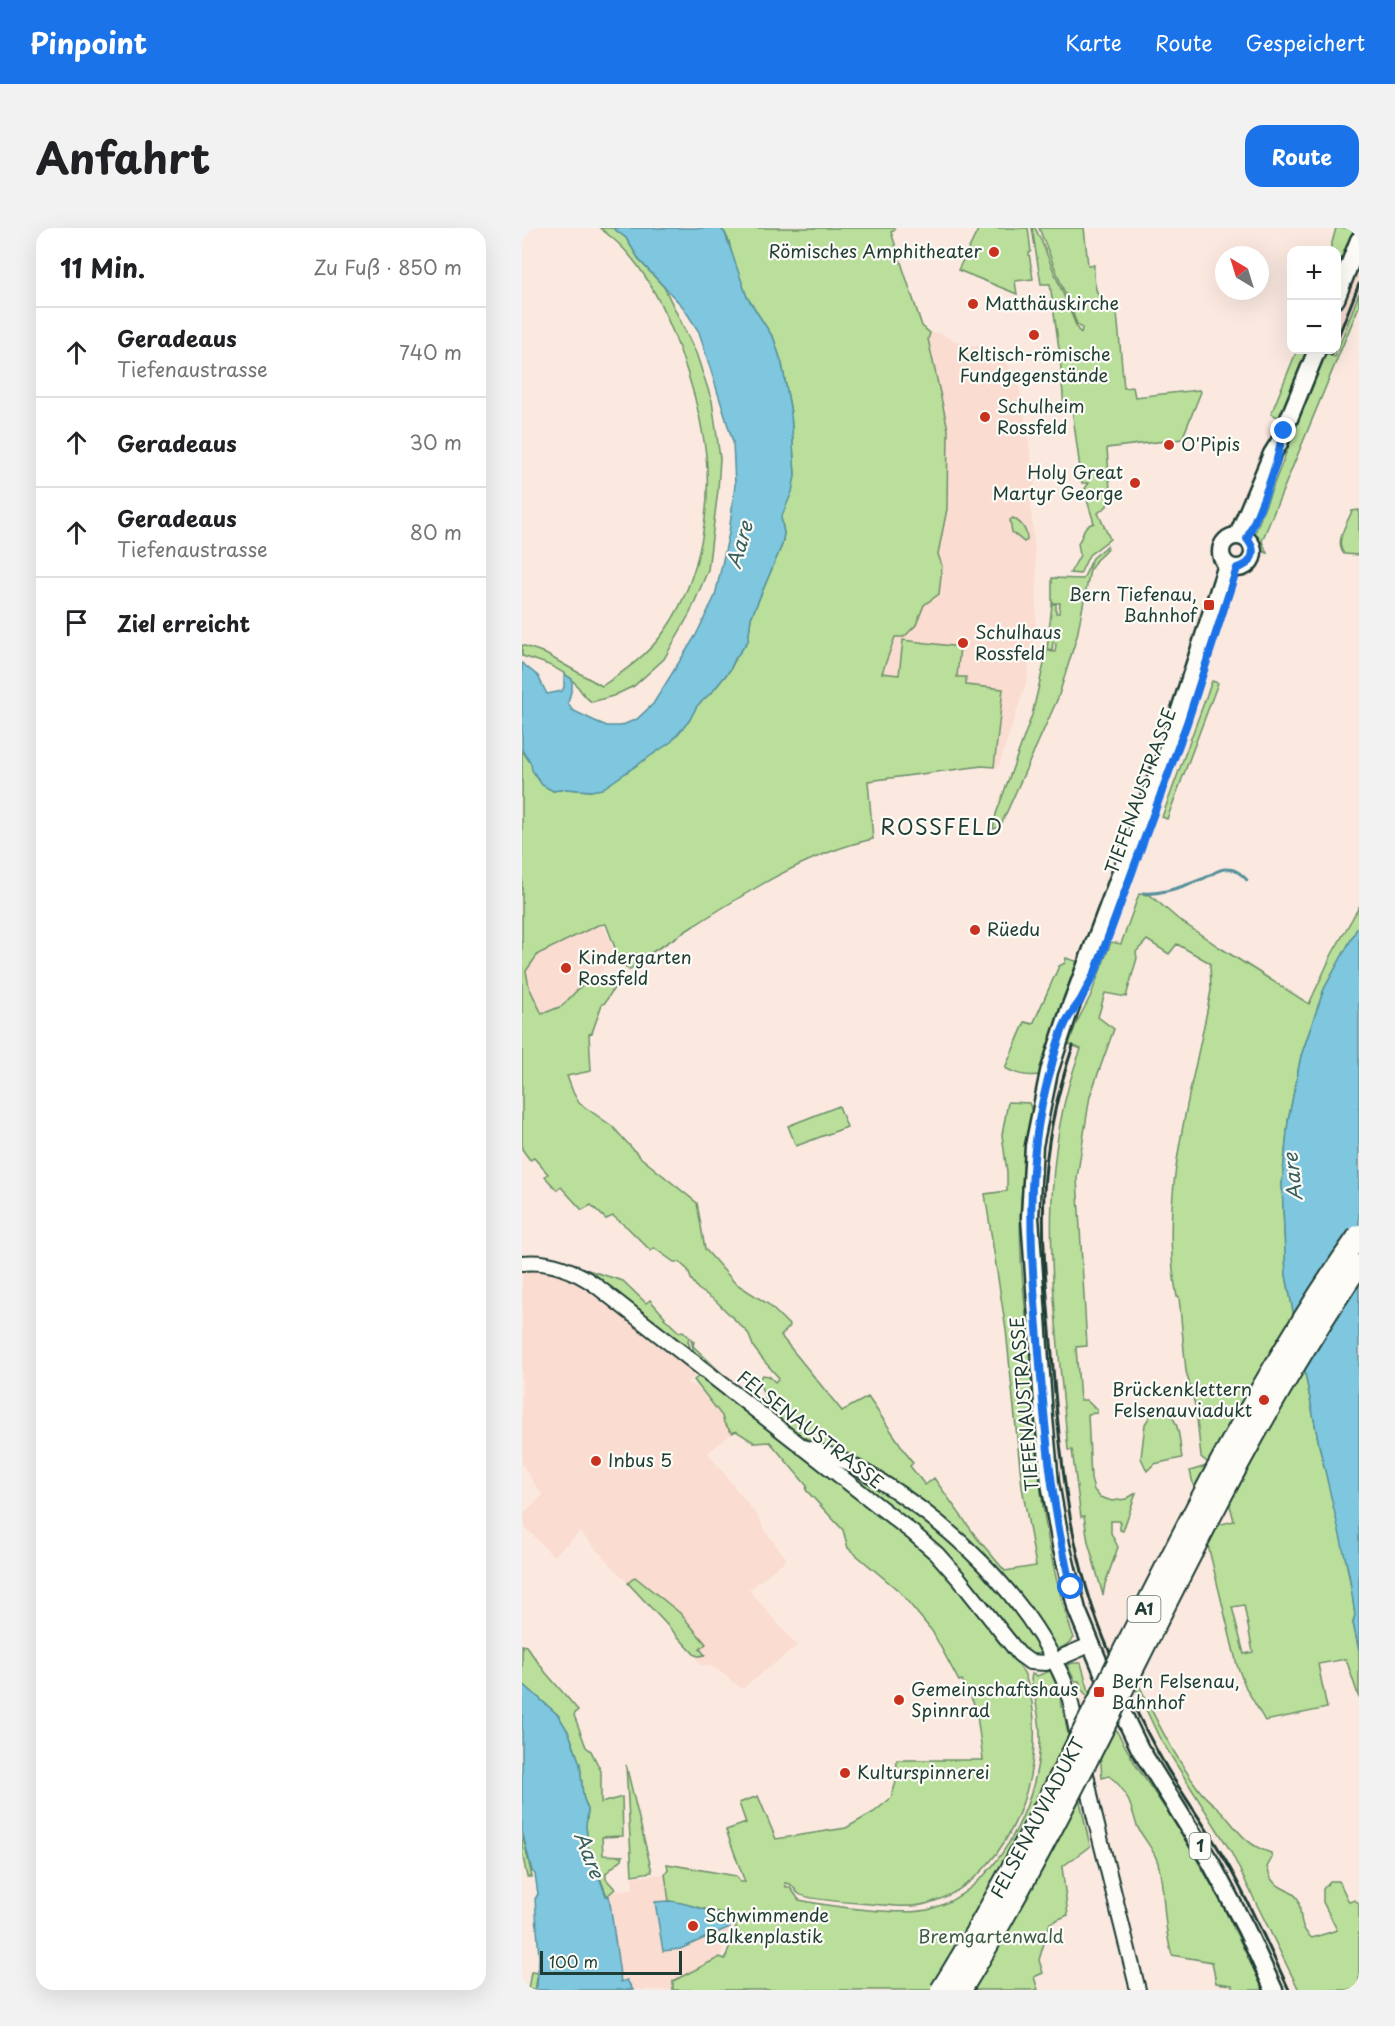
<!DOCTYPE html>
<html lang="de">
<head>
<meta charset="utf-8">
<style>
	:root { --surface:#fff; --page:#f2f2f2; --text:#202124; --muted:#757577; --line:#e0e0e0; --accent:#1a73e8 }
	body { margin:0; font-family:"Playpen Sans",sans-serif; background:var(--page); color:var(--text) }
	.controls { position:absolute; right:18px; top:18px; display:grid; overflow:hidden; border-radius:12px; box-shadow:0 6px 24px #0002 }
	.controls button { width:54px; height:54px; display:grid; place-items:center; padding:0; border:0; border-bottom:2px solid var(--line); background:var(--surface); color:var(--text); font:30px sans-serif }
	.compass { position:absolute; left:693px; top:18px; width:54px; height:54px; border-radius:50%; background:var(--surface); box-shadow:0 6px 24px #0002; rotate:322deg }
	.scale { position:absolute; left:18px; bottom:15px; width:142px; box-sizing:border-box; padding-left:6px; border:3px solid #1f3d34; border-top:0; font-size:16px; line-height:21px; white-space:nowrap; color:#1f3d34; -webkit-text-stroke:4px #fdfcf7; paint-order:stroke }
	.stop { position:absolute; width:18px; height:18px; margin:-14px; border:4px solid #1a73e8; border-radius:50%; background:#fff }
	.stop.end { background:#1a73e8; border-color:#fff; box-shadow:0 2px 6px #0008 }
	.list { margin:0; padding:0; list-style:none }
	h2 { display:flex; justify-content:space-between; align-items:center; height:78px; margin:0; padding:0 24px; font-size:26px }
	h2 small { font-size:20px; font-weight:400; color:var(--muted) }
	.list li { display:grid; grid-template-columns:39px 1fr auto; gap:18px; align-items:center; box-sizing:border-box; height:90px; padding:0 24px; border-top:2px solid var(--line) }
	.list b { display:block; font-size:22px; white-space:nowrap }
	.list p { margin:0; font-size:20px; white-space:nowrap; color:var(--muted) }
	.list em { font-size:20px; font-style:normal; color:var(--muted) }
	.icon { flex:none; width:33px; height:33px; fill:none; stroke:currentColor; stroke-width:2; stroke-linecap:round; stroke-linejoin:round }
	.map { position:relative; flex:none; width:837px; height:1762px; overflow:hidden; border-radius:18px }
	header { display:flex; align-items:center; gap:36px; box-sizing:border-box; height:84px; padding:0 30px; background:var(--accent); color:#fff }
	header strong { font-size:28px }
	nav { display:flex; gap:33px; margin-inline-start:auto; font-size:21px }
	.intro { display:flex; align-items:center; justify-content:space-between; box-sizing:border-box; height:144px; padding:0 36px }
	h1 { margin:0; font-size:42px }
	.button { padding:15px 27px; border-radius:18px; background:var(--accent); color:#fff; font-size:21px; font-weight:700 }
	main { display:flex; gap:36px; padding:0 36px }
	aside { flex:1; background:var(--surface); border-radius:18px; box-shadow:0 6px 24px #0002 }
	.map>svg:first-child { display:block }
	.built { fill:#fadcd0 }
	.green { fill:#b9df9a; stroke:#6c8e67; stroke-width:1.5; fill-rule:evenodd }
	.water { fill:#7ec7df; stroke:#58909b; stroke-width:1.5 }
	.lines { fill:none; stroke-linecap:round; stroke-linejoin:round }
	.stream { stroke:#58909b; stroke-width:3 }
	.tertiary-casing { stroke:#1f3d34; stroke-width:18 }
	.primary-casing { stroke:#1f3d34; stroke-width:21 }
	.tertiary { stroke:#fdfcf7; stroke-width:14 }
	.primary { stroke:#fdfcf7; stroke-width:16 }
	.rail { stroke:#1f3d34; stroke-width:3 }
	.motorway-bridge-casing { stroke:#1f3d34; stroke-width:24; stroke-linecap:butt }
	.motorway-bridge { stroke:#fdfcf7; stroke-width:20 }
	.route { stroke:#1a73e8; stroke-width:8 }
	.poi-dot { fill:#c8321e; stroke:#fdfcf7; stroke-width:2 }
	.labels { text-anchor:middle; stroke-width:4.5; stroke-linejoin:round; paint-order:stroke }
	.shield { fill:#fdfcf7; stroke:#62766e; stroke-width:1.5 }
	.shield-label { font-size:16px; font-weight:bold; fill:#1f3d34 }
	.poi-label { font-size:18px; fill:#1f3d34; stroke:#fdfcf7; text-anchor:start }
	.street-label { font-size:18px; fill:#1f3d34; stroke:#fdfcf7 }
	.park-label { font-size:18px; fill:#3e5d48; stroke:#fdfcf7 }
	.water-label { font-size:20px; font-style:italic; fill:#37605f; stroke:#fdfcf7 }
	.quarter-label { font-size:21px; letter-spacing:1.5px; fill:#1f3d34; stroke:#fdfcf7 }
</style>
</head>
<body>
<header>
<strong>Pinpoint</strong>
<nav><a>Karte</a><a>Route</a><a>Gespeichert</a></nav>
</header>
<div class="intro"><h1>Anfahrt</h1><a class="button">Route</a></div>
<main>
<aside>
<h2>11 Min.<small>Zu Fuß · 850 m</small></h2>
<ul class="list">
<li><svg class="icon" aria-label="ahead" viewBox="0 0 24 24"><path d="M12 20V5M6 11l6-6 6 6"/></svg><div><b>Geradeaus</b><p>Tiefenaustrasse</p></div><em>740 m</em></li>
<li><svg class="icon" aria-label="ahead" viewBox="0 0 24 24"><path d="M12 20V5M6 11l6-6 6 6"/></svg><div><b>Geradeaus</b></div><em>30 m</em></li>
<li><svg class="icon" aria-label="ahead" viewBox="0 0 24 24"><path d="M12 20V5M6 11l6-6 6 6"/></svg><div><b>Geradeaus</b><p>Tiefenaustrasse</p></div><em>80 m</em></li>
<li><svg class="icon" aria-label="arrive" viewBox="0 0 24 24"><path d="M6 21V4h12l-3 4 3 4H6"/></svg><div><b>Ziel erreicht</b></div></li>
</ul>
</aside>
<div class="map">
<svg width="837" height="1762" viewBox="0 0 837 1762">
	<rect width="100%" height="100%" fill="#fbe9e0"/>
	<filter id="ink" filterUnits="userSpaceOnUse"><feTurbulence type="fractalNoise" baseFrequency=".0167" numOctaves="2"/><feDisplacementMap in="SourceGraphic" scale="12" xChannelSelector="R" yChannelSelector="G"/><feConvolveMatrix kernelMatrix="1 2 1 2 8 2 1 2 1" color-interpolation-filters="sRGB"/></filter>
	<g filter="url(#ink)">
		<!-- built -->
		<g class="built">
			<path d="M837,32v32l-25,65 -10,-4 1,-3h11l1,-30z"/>
			<path d="M408,105h10l15,8 29,6 15,8 17,21 7,29 14,92 -7,1 7,77 -1,46 -9,59 -29,88 -16,-2 -100,-93 13,-36h9l12,-12 24,-63 -2,-8 9,-46 1,-79 -20,-91z"/>
			<path d="M76,697l7,3 13,33 -3,3 -4,-3 -16,17 -10,4 -23,24 -20,9 -13,-28 -3,-16 11,-17z"/>
			<path d="M12,1042l31,6 17,8 115,90 -10,9 9,3 26,30 2,7 8,10 -24,20 50,64 8,15 21,27 -38,31 48,56 -55,43 -24,-19 -11,-5h-7l-5,-10 4,1 5,-2 -49,-60 -20,-17 -7,6 -48,-51 -27,24 -28,-29 -2,-13 20,-19 -10,-13 -11,-18v-192z"/>
			<path d="M143,1646l5,27 61,14 -1,18 -10,24 -47,24v9h-51l-13,-94 5,-4 19,-4 -1,-11z"/>
		</g>
		<!-- green -->
		<g class="green">
			<path d="M78,0h13l13,10 14,23 24,26 32,66 16,48 8,57 -2,32 -10,80 -18,43 -26,46 -30,27 -21,10 -21,6c-9,-5 -12,-14 -19,-21 -13,-14 -34,-20 -51,-25v-11l20,7 60,34c24,-16 47,-32 64,-57 35,-51 48,-128 38,-188 -5,-32 -14,-63 -25,-93 -13,-36 -31,-75 -58,-102 -7,-7 -14,-12 -21,-18z"/>
			<path d="M198,0h174l1,2 -4,2 31,94 8,7 -2,6 20,90 -1,80 -9,45 4,12 -3,28 -15,11 -8,20 -12,12h-9l-13,36 17,2 4,-35 57,7 -3,30h9v8l37,4 -9,78 -12,-1 -114,15 5,58c-82,18 -153,72 -224,115l-20,16 -9,-9 -14,-37 -8,1 -60,29 -12,17 3,16 13,27 20,-8 23,-24 10,-4 5,3 5,-6 11,10 -12,19h-2l-10,29 -3,1 2,37 -24,5 6,16 6,11 33,23 28,31 57,46 8,46 30,34 33,21 22,22 -9,10 61,75 26,-14 45,66 -3,3 15,19 9,-7 43,60 28,33 31,-5 -14,-79 -16,-157 -21,-136 22,-3v-19l-5,-37 6,-33 21,1 3,8c-4,25 -8,51 -10,77 -6,61 5,125 9,186 6,89 12,179 43,264 -10,12 -27,16 -39,25l-75,-84 -158,-132 44,9c-19,-11 -57,-21 -70,-38 -9,-10 -12,-26 -18,-38l5,-5 6,1 6,6 4,-4 -15,-17 -10,-13 -6,-15 -32,-32 -18,-12 -7,-10 -3,-9 -9,-8h-5l-20,-14 -3,3 -23,-23 -15,-12 -7,3 -15,-14 -9,5 -21,-23 -4,3 -12,-13 3,-3 -14,-16 -4,2 -8,-11v-399l31,41 13,-2 25,2 98,-70 8,-16 16,-14 17,-21 8,-16 10,-13 3,-23 31,-73 2,-12 -3,-15 14,-42 -4,-63 -9,-49 -8,-25 -27,-42 -15,-41 -3,-15 -4,-8z"/>
			<path d="M457,0h49l3,24 -2,1 4,26 -18,2 2,13 -59,-24z"/>
			<path d="M510,0h3l6,12 37,90 3,3 1,-5 -5,-4 -38,-96h45l4,37h6c-1,16 1,29 10,41l12,-4 8,86 9,-1 2,10 64,-7 2,2 -19,47 -75,9 3,42 -3,16 -9,7 12,26 -21,16 -9,19 -10,-1 10,-18 -2,-12c8,-10 1,-15 16,-20l-10,-33 5,-7h-7l-10,-74h-8l-4,-53 -10,-72h-9z"/>
			<path d="M814,0h18l-17,45 -1,-23h-6z"/>
			<path d="M837,65v13l-97,235 5,12c-8,-3 -15,-8 -13,-18l71,-182 10,4z"/>
			<path d="M775,122h10l-26,68 -10,-4z"/>
			<path d="M837,282v45l-15,-1c-10,-12 3,-31 8,-43z"/>
			<path d="M491,290c9,5 14,12 14,22l-3,2 -12,-10 -2,-12z"/>
			<path d="M585,318l1,3 -12,11 -6,10 -13,66 -19,62 -58,129 -7,2 3,-15 36,-99 15,-64 8,1 1,-9 -3,-1 -1,8 -5,-1 5,-45h4v9h3l1,-10h-8v-25l31,1 10,-21z"/>
			<path d="M690,453l6,2 -51,136 -5,-2z"/>
			<path d="M617,666l11,1 28,24 41,28 90,57 23,-50 27,-47v18l-35,64 -23,67 -13,65 -6,63 4,91 33,170 22,89 11,58 3,23 -2,8 6,27v48l-13,-39 -28,5 9,44 -62,13 -19,-33 -9,-23 -47,-194 26,-8 -9,-1 -6,-5 -5,-48 -10,-38 -7,-74h-2c-20,-103 16,-206 34,-307l-1,-27 -33,-19 -8,10 -22,-14 -11,12 1,6 -11,39 -21,-4 -7,24 16,12 -24,67 -13,82 10,168 -11,1 4,53h6l11,10v3l-9,1 3,65 3,11 6,7 12,4 14,-2 10,-6 -13,38 -3,-1v-9h-9v12l7,14 -13,37 -2,11 -15,-53 -4,-26 -3,1 -9,-67h-4c-11,-132 -37,-274 13,-401l-12,-5 7,-20 14,-27 21,-55 10,2zM702,1254l10,39 -21,5zM722,1377l9,47 -9,2 -12,-47z"/>
			<path d="M544,730l16,5 -29,110c-17,4 -32,4 -48,-5l20,-46 8,2 26,-58 6,-3z"/>
			<path d="M317,878l8,21 -51,19 -8,-20z"/>
			<path d="M50,1037l51,16 23,22 4,-3 15,17 -1,1 15,14 4,-1 6,6 -1,4 5,16z"/>
			<path d="M169,1111l3,3 -1,4 42,40 -40,-28z"/>
			<path d="M177,1148c49,38 98,76 147,114 29,23 59,44 85,69 25,24 46,53 66,81 5,6 27,30 28,35 28,79 -8,202 -96,228 -18,6 -40,2 -59,1 -12,-1 -63,-4 -71,-10 -4,-3 -5,-8 -9,-10l-5,-1 1,4h4l9,13c28,6 107,17 132,9 66,-21 106,-101 109,-167 1,-21 -5,-43 -9,-63l1,-5 5,2 13,-5 10,23 1,13h2l15,85 12,54 -28,21 6,48 -18,8 -11,37 4,13 -9,4 4,13h-365v-9l47,-24 5,2 10,-26 2,-17 -68,-15 -4,-27 3,-5 -1,-5 69,12 4,6h5l-19,-52 20,-7 -7,-20 19,-7 18,43 70,-11 28,-16 17,-14 5,-16 1,-22h86l-7,-52 -14,-28 -3,1 -27,-50 -33,-40 -51,-43 -5,-18 -37,-40 1,-4 -37,-44 -15,1 -19,-12 -4,2 -8,-10 -2,-7 -28,-36z"/>
			<path d="M638,1182c21,3 19,32 22,48l-28,6 -7,7 -6,-13 4,-34 7,-11z"/>
			<path d="M113,1349l45,36 26,31 -6,5 5,6 -6,1 -4,-1 -67,-72z"/>
			<path d="M0,1417l4,1 20,27 32,37 -4,5 12,32 5,4 10,20v32l21,-6 1,39 -21,1 1,18 20,1 -1,3 -16,14v6l9,10 -8,7 -19,-50 -2,-20 2,-16 -5,-14 -3,-32 -11,-31 -11,-18 -36,-32z"/>
			<path d="M551,1435h8l9,32 -2,2 -5,-6 -4,-10h-4l-8,-16z"/>
			<path d="M606,1435c22,44 42,88 72,128 6,8 15,14 23,22 16,19 23,32 48,40l1,5 -5,9c2,4 2,9 5,13 6,9 23,11 26,19 4,13 0,29 14,39l25,-8 -14,-28v-13l7,-8h9l10,21 6,-2 4,4v86h-60l-69,-140 -71,-113 -33,-70z"/>
			<path d="M594,1502l21,37 36,53 43,72 48,98h-32v-5l-16,-2 -4,-21 -40,-7c-10,-32 -6,-61 -14,-92 -5,-17 -18,-27 -22,-40 -5,-18 -10,-35 -27,-47l-7,2 -3,-38z"/>
			<path d="M104,1537l26,107 -20,3z"/>
			<path d="M0,1603l10,46h-5l-5,-25z"/>
			<path d="M9,1744l7,1 -3,17h-7z"/>
		</g>
		<!-- water -->
		<g class="water">
			<path d="M91,0h107l5,5 22,64 27,42 8,25 9,49 4,63 -3,16 -11,26 3,15 -2,12 -31,73 -3,23 -13,18 -5,11 -17,21 -16,15 -8,15 -18,21 -69,47 -11,2 -25,-2 -13,2 -11,-6 -10,-15 -1,-6 -9,-14v-87l16,13 9,18 15,-3 2,-4v-13l8,5v9l-4,15 4,7 23,11 12,5h13l17,-7 16,-15 43,-69 19,-39 14,-63 6,-48 -2,-43 -34,-110 -16,-25 -43,-46 -14,-23z"/>
			<path d="M837,697v725l-6,-27 2,-8 -6,-41 -30,-129 -33,-170 -4,-91 6,-63 13,-65 23,-67z"/>
			<path d="M0,1455l36,32 11,18 11,31 3,32 5,14 -2,16 2,20 18,50h3l12,86 6,-2 6,10h-98l2,-4 2,-29 -4,-58 3,-5 -3,-20 -3,-3 -10,-40z"/>
			<path d="M146,1673c22,1 41,13 63,14l-1,12 -50,22 -17,2 -8,-49z"/>
		</g>
		<g class="lines">
			<!-- stream -->
			<path class="stream" d="M621,665c18,2 42,-7 59,-14 9,-3 16,-11 25,-10 9,0 14,5 20,11"/>
			<defs>
				<g id="tertiary">
					<path d="M0,1035c27,-3 50,6 72,21l319,249 24,21 23,26 59,74 11,8 16,1"/>
					<path d="M280,1219c27,5 51,18 75,32 74,46 146,114 183,193 11,22 14,47 19,71"/>
					<path d="M542,1428l26,-11"/>
					<path d="M562,1536l10,50 44,176"/>
				</g>
				<g id="primary">
					<path d="M814,71l23,-59"/>
					<path d="M716,307l34,-81 7,-11 38,-93"/>
					<circle cx="715" cy="324" r="16"/>
					<path d="M705,337l-60,185 -97,258 -21,64 -15,74 -4,71 14,201 6,65 11,62 16,65 27,65 36,74 71,114 35,66 28,61"/>
				</g>
			</defs>
			<!-- tertiary casing -->
			<use href="#tertiary" class="tertiary-casing"/>
			<!-- primary casing -->
			<use href="#primary" class="primary-casing"/>
			<!-- tertiary -->
			<use href="#tertiary" class="tertiary"/>
			<!-- primary -->
			<use href="#primary" class="primary"/>
			<!-- rail -->
			<g class="rail">
				<path d="M814,114l23,-58"/>
				<path d="M809,127l3,-5"/>
				<path d="M551,818c-16,47 -27,97 -29,147 -3,59 5,117 9,176 8,97 17,193 57,284 17,40 36,80 58,117 21,34 45,67 64,102 21,39 39,79 57,118"/>
			</g>
			<defs>
				<g id="motorway-bridge">
					<path d="M419,1762c152,-245 251,-519 418,-755"/>
					<path d="M439,1762c144,-235 241,-497 398,-725"/>
				</g>
			</defs>
			<!-- motorway-bridge casing -->
			<use href="#motorway-bridge" class="motorway-bridge-casing"/>
			<!-- motorway-bridge -->
			<use href="#motorway-bridge" class="motorway-bridge"/>
		</g>
	</g>
	<g class="lines" filter="url(#ink)">
		<!-- route -->
		<path class="route" d="M549,1359c-19,-78 -26,-156 -32,-235 -8,-96 -16,-186 11,-280 4,-17 9,-37 17,-52 4,-7 9,-13 13,-19 5,-9 10,-19 15,-28l92,-250 50,-155c15,-3 21,-17 10,-29 11,-26 23,-53 30,-80 3,-10 3,-18 7,-28"/>
	</g>
	<!-- markers -->
	<g class="poi-dot">
		<circle cx="472" cy="24" r="6"/>
		<circle cx="451" cy="76" r="6"/>
		<circle cx="512" cy="107" r="6"/>
		<circle cx="463" cy="189" r="6"/>
		<circle cx="647" cy="217" r="6"/>
		<circle cx="613" cy="255" r="6"/>
		<rect x="681" y="371" width="12" height="12" rx="3"/>
		<circle cx="441" cy="415" r="6"/>
		<circle cx="453" cy="702" r="6"/>
		<circle cx="44" cy="740" r="6"/>
		<circle cx="742" cy="1172" r="6"/>
		<circle cx="74" cy="1233" r="6"/>
		<rect x="571" y="1458" width="12" height="12" rx="3"/>
		<circle cx="377" cy="1472" r="6"/>
		<circle cx="323" cy="1545" r="6"/>
		<circle cx="171" cy="1698" r="6"/>
	</g>
	<g class="labels">
		<!-- shield labels -->
		<g class="shield">
			<rect x="605.5" y="1368" width="33" height="26" rx="4.5"/>
			<rect x="667.5" y="1605" width="21" height="26" rx="4.5"/>
		</g>
		<g class="shield-label">
			<text x="622" y="1387">A1</text>
			<text x="678" y="1624">1</text>
		</g>
		<!-- poi labels -->
		<g class="poi-label">
			<text x="460" y="30" text-anchor="end">Römisches Amphitheater</text>
			<text x="463" y="82">Matthäuskirche</text>
			<text x="512" y="133" text-anchor="middle">Keltisch-römische<tspan x="512" dy="21">Fundgegenstände</tspan></text>
			<text x="475" y="185">Schulheim<tspan x="475" dy="21">Rossfeld</tspan></text>
			<text x="659" y="223">O'Pipis</text>
			<text x="601" y="251" text-anchor="end">Holy Great<tspan x="601" dy="21">Martyr George</tspan></text>
			<text x="675" y="373" text-anchor="end">Bern Tiefenau,<tspan x="675" dy="21">Bahnhof</tspan></text>
			<text x="453" y="411">Schulhaus<tspan x="453" dy="21">Rossfeld</tspan></text>
			<text x="465" y="708">Rüedu</text>
			<text x="56" y="736">Kindergarten<tspan x="56" dy="21">Rossfeld</tspan></text>
			<text x="730" y="1168" text-anchor="end">Brückenklettern<tspan x="730" dy="21">Felsenauviadukt</tspan></text>
			<text x="86" y="1239">Inbus 5</text>
			<text x="589" y="1460">Bern Felsenau,<tspan x="589" dy="21">Bahnhof</tspan></text>
			<text x="389" y="1468">Gemeinschaftshaus<tspan x="389" dy="21">Spinnrad</tspan></text>
			<text x="335" y="1551">Kulturspinnerei</text>
			<text x="183" y="1694">Schwimmende<tspan x="183" dy="21">Balkenplastik</tspan></text>
		</g>
		<!-- street labels -->
		<g class="street-label">
			<text transform="translate(619 563) rotate(-70)" y="6">TIEFENAUSTRASSE</text>
			<text transform="translate(503 1176) rotate(-95)" y="6">TIEFENAUSTRASSE</text>
			<text transform="translate(288 1202) rotate(38)" y="6">FELSENAUSTRASSE</text>
			<text transform="translate(516 1590) rotate(-62)" y="6">FELSENAUVIADUKT</text>
		</g>
		<!-- park labels -->
		<g class="park-label">
			<text x="469" y="1715">Bremgartenwald</text>
		</g>
		<!-- water labels -->
		<g class="water-label">
			<text transform="translate(218 317) rotate(-74)" y="7">Aare</text>
			<text transform="translate(771 949) rotate(-96)" y="7">Aare</text>
			<text transform="translate(67 1627) rotate(69)" y="7">Aare</text>
		</g>
		<!-- quarter labels -->
		<g class="quarter-label">
			<text x="420" y="607">ROSSFELD</text>
		</g>
	</g>
</svg>
<div class="controls">
<button>+</button>
<button>−</button>
</div>
<svg class="compass" viewBox="-18 -18 36 36"><path d="M0-13l5 13h-10z" fill="#e53935"/><path d="M0 13l5-13h-10z" fill="#757577"/></svg>
<div class="scale">100 m</div>
<div class="stop" style="left:549px;top:1359px"></div>
<div class="stop end" style="left:762px;top:203px"></div>
</div>
</main>
</body>
</html>
